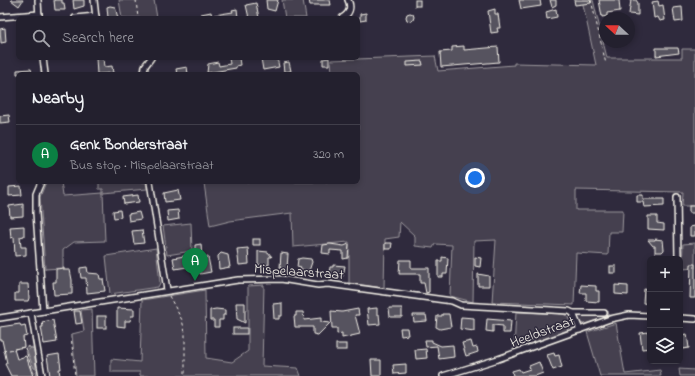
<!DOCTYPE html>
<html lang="en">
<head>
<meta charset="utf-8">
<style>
	:root { --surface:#23202e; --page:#2f2d3a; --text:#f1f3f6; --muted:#a3a3aa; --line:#403e4a; --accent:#0b8043 }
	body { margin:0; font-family:"Indie Flower",sans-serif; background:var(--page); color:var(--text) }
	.controls { position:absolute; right:12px; bottom:12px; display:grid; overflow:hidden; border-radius:6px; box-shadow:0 2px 6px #0003 }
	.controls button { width:36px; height:36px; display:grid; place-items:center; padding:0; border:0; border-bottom:1px solid var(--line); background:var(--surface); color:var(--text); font:20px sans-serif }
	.compass { position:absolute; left:599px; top:12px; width:36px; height:36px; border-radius:50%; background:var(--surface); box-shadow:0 2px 6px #0003; rotate:292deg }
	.you { position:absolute; left:475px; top:178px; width:14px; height:14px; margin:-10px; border:3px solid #fff; border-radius:50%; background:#1a73e8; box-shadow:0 0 0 6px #1a73e833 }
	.badge { display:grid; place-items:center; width:26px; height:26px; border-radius:50%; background:var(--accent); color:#fff; font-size:13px; font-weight:700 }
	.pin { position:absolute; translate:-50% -33px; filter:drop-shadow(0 1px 2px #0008) }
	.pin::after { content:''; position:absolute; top:21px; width:14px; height:12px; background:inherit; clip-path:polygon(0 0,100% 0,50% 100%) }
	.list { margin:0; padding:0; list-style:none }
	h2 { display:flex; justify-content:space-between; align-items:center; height:52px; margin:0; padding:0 16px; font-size:17px }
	h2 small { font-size:13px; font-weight:400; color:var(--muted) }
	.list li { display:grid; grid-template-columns:26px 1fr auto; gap:12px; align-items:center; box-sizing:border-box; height:60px; padding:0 16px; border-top:1px solid var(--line) }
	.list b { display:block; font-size:15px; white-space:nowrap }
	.list p { margin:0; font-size:13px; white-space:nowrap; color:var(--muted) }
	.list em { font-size:13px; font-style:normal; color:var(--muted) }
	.icon { flex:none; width:22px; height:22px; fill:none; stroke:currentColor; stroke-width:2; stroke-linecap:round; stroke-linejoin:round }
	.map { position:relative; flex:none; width:695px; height:376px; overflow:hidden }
	.search { position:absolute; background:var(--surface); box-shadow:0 2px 6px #0003; left:16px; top:16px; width:344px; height:44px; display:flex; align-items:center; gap:10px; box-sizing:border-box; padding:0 14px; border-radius:6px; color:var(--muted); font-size:15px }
	.panel { position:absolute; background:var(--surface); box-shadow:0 2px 6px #0003; left:16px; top:72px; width:344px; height:112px; border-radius:6px }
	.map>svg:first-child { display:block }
	.green { fill:#454050; stroke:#9c989c }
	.water { fill:#6a6670; stroke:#a19ea0 }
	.building { fill:#56525f; stroke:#f4f1e8 }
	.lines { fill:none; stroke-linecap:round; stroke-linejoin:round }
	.street-casing { stroke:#f4f1e8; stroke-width:8 }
	.path { stroke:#f4f1e8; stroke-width:1; stroke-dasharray:3 3; stroke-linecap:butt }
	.street { stroke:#2f2a3d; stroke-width:5 }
	.labels { text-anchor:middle; stroke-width:3; stroke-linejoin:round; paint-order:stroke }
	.street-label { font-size:14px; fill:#f4f1e8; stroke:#2f2a3d }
</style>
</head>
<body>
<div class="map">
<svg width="695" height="376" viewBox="0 0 695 376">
	<rect width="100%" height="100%" fill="#2f2a3d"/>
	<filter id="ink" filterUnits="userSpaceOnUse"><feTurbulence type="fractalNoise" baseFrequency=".025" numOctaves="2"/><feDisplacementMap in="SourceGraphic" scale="8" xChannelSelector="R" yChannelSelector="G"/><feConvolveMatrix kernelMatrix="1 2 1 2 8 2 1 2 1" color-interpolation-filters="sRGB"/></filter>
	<g filter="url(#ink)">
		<!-- green -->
		<g class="green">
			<path d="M119,0h35l3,18h-35z"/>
			<path d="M282,0h21l3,18h-21z"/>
			<path d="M582,0h11l14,58h75v-9h13v157h-13l1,-14 -107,-2v20h47l-1,22h-13l-1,23 -32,-2 -2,52 -82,-3 4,-62 -22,1 -1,61 -23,-6 2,-51 -17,-1 -2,4 -18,-2v-10l-15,-14 -1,15 -14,2 -1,49 -35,-5v-41l-56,5 -1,-34 -62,8 -20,5 -6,-43 -5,-1h159v-108h-26l-1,-14 104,-4 3,15 76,-6v-2l82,2z"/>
			<path d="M46,182h15l2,14 40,-3v-4h-4v-7h47l1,7 -44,4 2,48 -31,1 -11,8v18l-18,1 -5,-72z"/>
			<path d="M191,223l1,28 -25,4 -4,-29z"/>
			<path d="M695,243v25l-13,1 1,-25z"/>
			<path d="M156,248l4,35 -2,4 -48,7 -4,-38z"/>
			<path d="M264,285l-2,81 36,2 3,8h-161v-4h-29v-13l29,3 2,-62 63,-10 1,68 26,4 16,-11v-65z"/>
			<path d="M92,309l2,67h-18l-4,-42 12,-3 -3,-21z"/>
			<path d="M608,311l1,5 -25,8 -4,-1 -2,-5 3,-3 22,1z"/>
			<path d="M516,312l47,2 4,2 5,9 -5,5 -53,20z"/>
			<path d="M616,323l9,51 35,-4 1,6h-61l-13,-44z"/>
			<path d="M35,347l4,23 -3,1 1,5h-2l-10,-28z"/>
			<path d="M679,369l16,1v6h-15z"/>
		</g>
		<!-- water -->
		<path class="water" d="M31,348l3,1 2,20 -2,-1 -7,-17z"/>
		<!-- building -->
		<g class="building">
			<path d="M11,0h12l-4,6z"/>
			<path d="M54,0h8v3h2l1,7h-10z"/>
			<path d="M73,0h11v6l-10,3z"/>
			<path d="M266,0h12l-3,11 -8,-2z"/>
			<path d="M309,0h21l1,5h-21z"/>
			<rect x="415" y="0" width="5" height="6"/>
			<path d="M519,0h21l1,6 -20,3z"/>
			<path d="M550,0h6v5l-4,2z"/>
			<path d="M574,0h16l1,3 -16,2z"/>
			<path d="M599,0h20l1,11 -13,2v3l-5,1z"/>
			<path d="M631,0h5l2,3v12l-9,-1z"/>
			<path d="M658,1l1,5 4,-1 2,15 -5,1 -2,-4 -4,1 -2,-16z"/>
			<path d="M256,3l3,15h-10l-3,-13z"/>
			<path d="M110,6l5,1 3,11h-10l-1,-11z"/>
			<path d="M682,7l1,14 -8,1 -2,-14z"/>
			<path d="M237,9l1,9h-24v-3l19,-3 -1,-2z"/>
			<path d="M495,9v5h3l2,14h-3l1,4 -7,1 -3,-22z"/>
			<path d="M556,9l1,8 -10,2 -1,-7z"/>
			<path d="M211,12l1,6h-10l-1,-4z"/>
			<path d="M366,13v7l-6,1v-7z"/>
			<circle cx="410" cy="17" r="4"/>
			<path d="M5,28l1,14 -5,1 -1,-14z"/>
			<path d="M464,46v4l34,-3 1,15 -58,5 -1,-15 12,-1v-4z"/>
			<path d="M656,48h22l1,5 -23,3z"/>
			<path d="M96,58h7l1,9 8,-1 1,7 -16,1z"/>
			<path d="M229,58h10l1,7 -4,1v2l-29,5 1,-9 10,-2 1,4 11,-2z"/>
			<path d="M261,58h16l2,9 -16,3z"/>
			<path d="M329,58v7h-6v-6z"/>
			<path d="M422,61l1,4 -16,1v-4z"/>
			<path d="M289,62l2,9 -7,1 -1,-9z"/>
			<path d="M187,67l1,7h-11l-1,-5z"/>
			<path d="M31,69l1,5h-15v-4z"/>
			<path d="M9,115l1,7 -10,1v-7z"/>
			<path d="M21,186l1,9 -13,1v-9z"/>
			<path d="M178,190l2,10 -15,2 -1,-9z"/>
			<path d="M138,195l1,7 -15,2 -1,-7z"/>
			<path d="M637,195h6v4h21v7l-20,1 -1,-5h-6z"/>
			<path d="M23,204v12l-13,1 -1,-11z"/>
			<rect x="689" y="206" width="6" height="7"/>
			<path d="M120,210l1,7 -7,1 -1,-7z"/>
			<path d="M178,210l1,9 -11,2 -1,-10z"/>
			<path d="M139,212l2,7 -12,2 -1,-7z"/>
			<path d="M648,216h9v7l7,1v6l-16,-1z"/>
			<path d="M24,226v10l-4,1 1,10h5v8l-11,1 -1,-19 -3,1 -1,-11z"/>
			<path d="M695,226v10h-5v-9z"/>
			<path d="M142,230l2,13 -10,1 -2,-13z"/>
			<rect x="253" y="239" width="7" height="6"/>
			<path d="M655,239l8,1 1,10 -2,2h-7v-6h-2l-5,-6h7z"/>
			<path d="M385,243h7l-1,6h-6z"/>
			<path d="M201,244l1,14 6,-1 3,15 -11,2 -1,-9 -24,4 -2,-11 22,-4v-9z"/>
			<path d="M330,244l14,2 5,-2 -1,14 -5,1v-8l-13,-1v4l-8,-1 1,-8z"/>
			<path d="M248,248l1,16 -10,1 -2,-16z"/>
			<path d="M258,251l10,1 4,5h-3v8h-11z"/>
			<path d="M221,253l7,2 2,12 -11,2 -1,-13z"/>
			<path d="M281,253l7,1 -1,15 -7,-1z"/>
			<path d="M442,257l6,1 -1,16h-4v3h-5v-16h4z"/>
			<path d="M475,257l6,1 -1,9 -5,-1z"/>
			<path d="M302,258l9,1 1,3 -3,9 -9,-1 1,-2 -4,-1 1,-8z"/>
			<path d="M400,260h11v8h18v24l-3,1 -2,-10h-4v-9h-21z"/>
			<path d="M691,264h4v34h-5z"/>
			<path d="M333,265l12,1 -2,10 -14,-2 1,-7h3z"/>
			<rect x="610" y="266" width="6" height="7"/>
			<path d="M87,267l1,6 11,1 1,5h3l2,12 -18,2 -1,-15h-5l-1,-7v-3z"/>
			<path d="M64,268v2h6l2,10v14l-18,1 -1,-13h3v-13z"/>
			<path d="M478,274l11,2v10h-11z"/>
			<path d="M19,284h9l1,14 -1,3h-13v-8h4z"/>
			<path d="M581,285l15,1v5h3v11l-13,-1v-8h-6z"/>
			<path d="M615,285l13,1v9l-13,-1z"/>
			<path d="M644,289l6,1v14l-7,-1z"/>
			<path d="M236,303h9v20l-8,-4z"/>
			<path d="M282,303v13h-3v3h-5l-1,-15z"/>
			<path d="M117,308l17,1v7h-3l-1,5h-5v6l-8,-1z"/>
			<path d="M377,308v6h2l1,10 -11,1 -2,-16z"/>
			<path d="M389,308h13v9h-12z"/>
			<path d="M216,309l9,1v5h-2v5h-4v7h-5v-7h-4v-10z"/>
			<path d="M358,309l1,6h-4l5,19 -18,4v-5l-5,1v-6h-5l-1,-17 11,1z"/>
			<path d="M74,311h6l2,12 -6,1z"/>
			<path d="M296,312h7l1,8 17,-2v4l9,1 -12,12 -5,-1v-7h-18l-1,-11h2z"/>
			<path d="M442,314h7l2,13 -11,2 -4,-2 1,-11h5z"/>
			<path d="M413,315h13l1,6 -13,1z"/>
			<rect x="97" y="316" width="9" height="12"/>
			<path d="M461,317l13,1v13l-14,-2z"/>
			<path d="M487,319l24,2 -1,12h-7v-7l-10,-1v7l-7,-1z"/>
			<path d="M53,320l4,22 -13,2 -3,-17h2l-1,-5z"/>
			<path d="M20,324l1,2 4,-1 2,11 -4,1 1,10 -10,2 3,10 9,-3 7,20h-22l-6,-12 2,-1 -5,-23h-2v-13z"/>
			<rect x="233" y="328" width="14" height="6"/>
			<path d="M400,328h7l1,7 -7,1z"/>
			<path d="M649,332l1,16 -8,1 -2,-16z"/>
			<path d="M687,334l2,14 -7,1 -2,-14z"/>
			<path d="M425,340h7v2l9,4 12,-1 1,12 -15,2 -2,-13 -11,1z"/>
			<path d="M471,341l2,7 4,-1 1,5 -12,4 -4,-13z"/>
			<rect x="336" y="344" width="10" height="6"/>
			<path d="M426,349l1,9 -11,1 -1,-9z"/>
			<path d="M554,353l1,3 4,-1 3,12 -9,3 -6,-15z"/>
			<path d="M59,354l2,15h-2l1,7h-10l-3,-20z"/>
			<path d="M371,360h10v16h-9z"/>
			<path d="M539,362l4,11 -8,3h-22l-1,-5 7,-2 2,3 9,-3 -1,-3z"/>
			<path d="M406,364v9l-12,1 -1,-9z"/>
		</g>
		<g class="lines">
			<defs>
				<g id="street">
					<path d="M38,0l1,18"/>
					<path d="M94,0l2,18"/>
					<path d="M0,17l39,-3"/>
					<path d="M75,18l21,-2"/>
					<path d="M342,18c7,-4 10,-10 6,-18"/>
					<path d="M43,58l2,16"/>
					<path d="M144,74l1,-8 6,-8"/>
					<path d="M41,182l-5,12v19l7,98"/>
					<path d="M150,182l17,108"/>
					<path d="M677,197l1,62"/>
					<path d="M31,313l11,63"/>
					<path d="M573,313h31"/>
					<path d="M0,318l238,-38 43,-1 37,6 10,-1 124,17 9,4 108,6 4,2 7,17"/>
					<path d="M680,318l15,1"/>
					<path d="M443,376l55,-17 112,-40 19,-4 21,1"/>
				</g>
			</defs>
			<!-- street casing -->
			<use href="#street" class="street-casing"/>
			<!-- path -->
			<g class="path">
				<path d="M136,0l2,18"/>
				<path d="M591,0l15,64"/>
				<path d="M169,296l13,24 3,12v44"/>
				<path d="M71,335l4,41"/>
				<path d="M25,348l9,28"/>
				<path d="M3,351l29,-5"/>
			</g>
			<!-- street -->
			<use href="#street" class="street"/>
		</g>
	</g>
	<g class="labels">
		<!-- street labels -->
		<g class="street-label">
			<text transform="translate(299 271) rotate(4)" y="5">Mispelaarstraat</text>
			<text transform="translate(542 331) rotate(-20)" y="5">Heeldstraat</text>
		</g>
	</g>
</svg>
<div class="controls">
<button>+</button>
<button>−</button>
<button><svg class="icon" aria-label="layers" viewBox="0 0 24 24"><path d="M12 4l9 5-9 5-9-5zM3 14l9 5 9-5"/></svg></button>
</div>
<svg class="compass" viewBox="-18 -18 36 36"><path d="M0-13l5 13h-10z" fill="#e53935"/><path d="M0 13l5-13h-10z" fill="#a3a3aa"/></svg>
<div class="you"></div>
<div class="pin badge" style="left:195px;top:281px">A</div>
<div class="search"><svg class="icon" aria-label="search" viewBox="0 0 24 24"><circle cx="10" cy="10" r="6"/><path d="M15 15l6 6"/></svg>Search here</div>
<section class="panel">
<h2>Nearby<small></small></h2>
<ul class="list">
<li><span class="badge">A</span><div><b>Genk Bonderstraat</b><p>Bus stop · Mispelaarstraat</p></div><em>320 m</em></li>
</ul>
</section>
</div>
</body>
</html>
